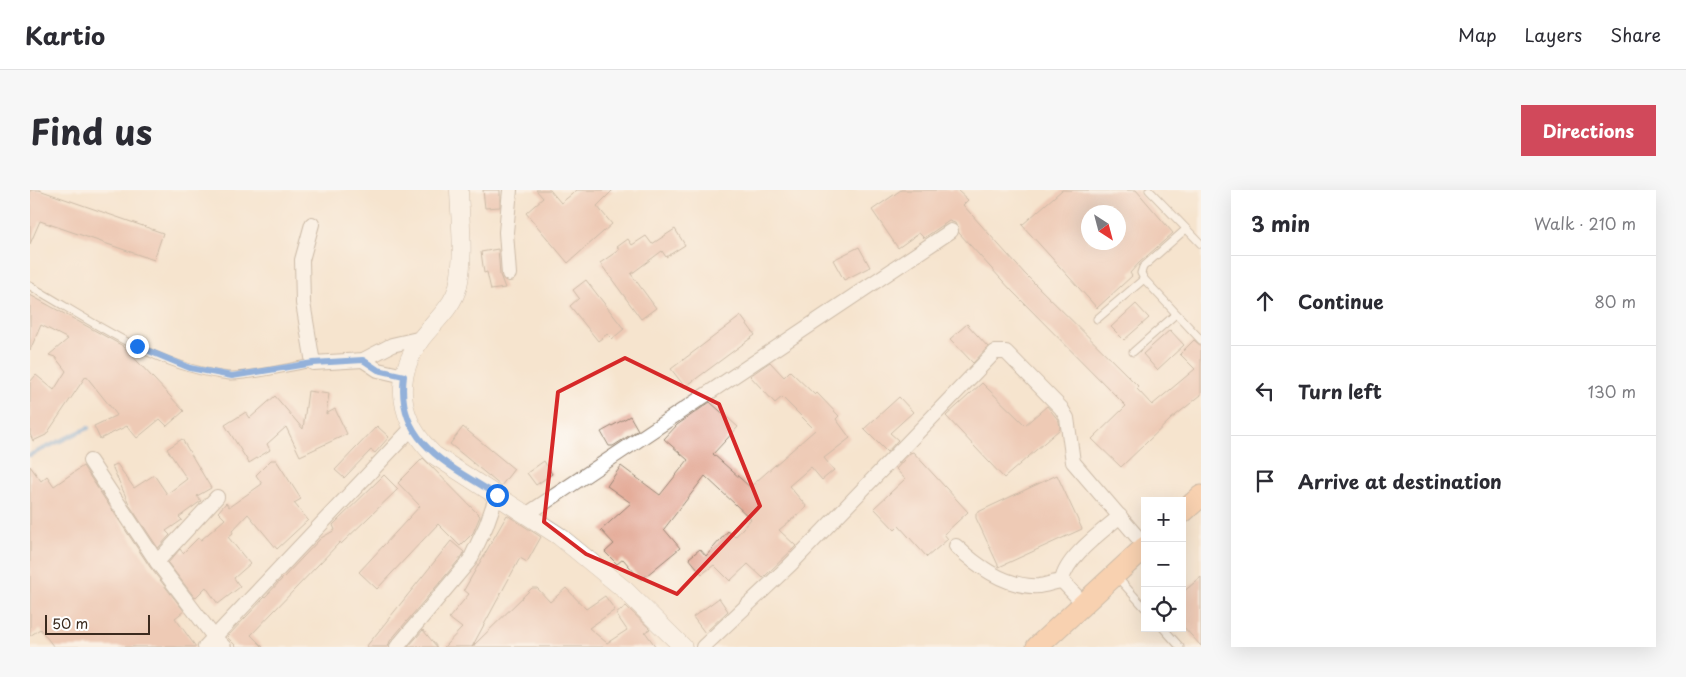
<!DOCTYPE html>
<html lang="en">
<head>
<meta charset="utf-8">
<style>
	:root { --surface:#fff; --page:#f7f7f7; --text:#2b2b33; --muted:#7c7c81; --line:#e1e1e2; --accent:#d1495b }
	body { margin:0; font-family:"Playpen Sans",sans-serif; background:var(--page); color:var(--text) }
	.controls { position:absolute; right:15px; bottom:15px; display:grid; overflow:hidden; border-radius:0px; box-shadow:0 5px 20px #0002 }
	.controls button { width:45px; height:45px; display:grid; place-items:center; padding:0; border:0; border-bottom:1px solid var(--line); background:var(--surface); color:var(--text); font:25px sans-serif }
	.compass { position:absolute; left:1051px; top:15px; width:45px; height:45px; border-radius:50%; background:var(--surface); box-shadow:0 5px 20px #0002; rotate:144deg }
	.scale { position:absolute; left:15px; bottom:12px; width:105px; box-sizing:border-box; padding-left:5px; border:2px solid #3b2a1e; border-top:0; font-size:14px; line-height:18px; white-space:nowrap; color:#3b2a1e; -webkit-text-stroke:4px #fff; paint-order:stroke }
	.stop { position:absolute; width:15px; height:15px; margin:-11px; border:4px solid #1a73e8; border-radius:50%; background:#fff }
	.stop.end { background:#1a73e8; border-color:#fff; box-shadow:0 1px 5px #0008 }
	.list { margin:0; padding:0; list-style:none }
	h2 { display:flex; justify-content:space-between; align-items:center; height:65px; margin:0; padding:0 20px; font-size:21px }
	h2 small { font-size:16px; font-weight:400; color:var(--muted) }
	.list li { display:grid; grid-template-columns:32px 1fr auto; gap:15px; align-items:center; box-sizing:border-box; height:90px; padding:0 20px; border-top:1px solid var(--line) }
	.list b { display:block; font-size:19px; white-space:nowrap }
	.list em { font-size:16px; font-style:normal; color:var(--muted) }
	.icon { flex:none; width:28px; height:28px; fill:none; stroke:currentColor; stroke-width:2; stroke-linecap:round; stroke-linejoin:round }
	.map { position:relative; flex:none; width:1171px; height:457px; overflow:hidden; border-radius:0px }
	header { display:flex; align-items:center; gap:30px; box-sizing:border-box; height:70px; padding:0 25px; background:var(--surface); border-bottom:1px solid var(--line) }
	header strong { font-size:24px }
	nav { display:flex; gap:28px; margin-inline-start:auto; font-size:18px }
	.intro { display:flex; align-items:center; justify-content:space-between; box-sizing:border-box; height:120px; padding:0 30px }
	h1 { margin:0; font-size:35px }
	.button { padding:12px 22px; border-radius:0px; background:var(--accent); color:#fff; font-size:18px; font-weight:700 }
	main { display:flex; gap:30px; padding:0 30px }
	aside { flex:1; background:var(--surface); border-radius:0px; box-shadow:0 5px 20px #0002 }
	.map>svg:first-child { display:block }
	.lines { fill:none; stroke-linecap:round; stroke-linejoin:round }
	.stream { stroke:#67a1d7; stroke-width:4.5 }
	.building { fill:#e4ab98; fill-rule:evenodd }
	.service-casing { stroke:#988776; stroke-width:9 }
	.minor-casing { stroke:#988776; stroke-width:16 }
	.tertiary-casing { stroke:#988776; stroke-width:19 }
	.primary-casing { stroke:#988776; stroke-width:23 }
	.service { stroke:#fff; stroke-width:7 }
	.minor { stroke:#fff; stroke-width:14 }
	.tertiary { stroke:#fff; stroke-width:18 }
	.primary { stroke:#fbbb8c; stroke-width:21 }
	.route { stroke:#1a73e8; stroke-width:6 }
	.marked { fill:none; stroke:#d62828; stroke-width:4; stroke-linejoin:round }
</style>
</head>
<body>
<header>
<strong>Kartio</strong>
<nav><a>Map</a><a>Layers</a><a>Share</a></nav>
</header>
<div class="intro"><h1>Find us</h1><a class="button">Directions</a></div>
<main>
<div class="map">
<svg width="1171" height="457" viewBox="0 0 1171 457">
	<rect width="100%" height="100%" fill="#fff"/>
	<filter id="ink" filterUnits="userSpaceOnUse"><feTurbulence type="fractalNoise" baseFrequency=".02" numOctaves="2"/><feDisplacementMap in="SourceGraphic" scale="10" xChannelSelector="R" yChannelSelector="G"/><feConvolveMatrix kernelMatrix="1 2 1 2 8 2 1 2 1" color-interpolation-filters="sRGB"/></filter>
	<filter id="wash" filterUnits="userSpaceOnUse"><feTurbulence type="fractalNoise" baseFrequency=".0096" numOctaves="4" result="noise"/><feDisplacementMap in="SourceGraphic" scale="20" xChannelSelector="R" yChannelSelector="G"/><feGaussianBlur stdDeviation="1.12" result="paint"/><feColorMatrix in="noise" values="0 0 0 0 0 0 0 0 0 0 0 0 0 0 0 0 0 1.4 0 .05"/><feComposite in="paint" operator="in"/></filter>
	<g filter="url(#wash)">
		<rect width="100%" height="100%" fill="#f6e4ce"/>
		<g class="lines">
			<!-- stream -->
			<path class="stream" d="M0,265l58,-27"/>
		</g>
		<g id="blocks">
			<!-- building -->
			<g class="building">
				<path d="M0,0h9l124,43 -9,27 -114,-39 -10,23z"/>
				<path d="M453,0h17v17l-15,1z"/>
				<path d="M506,0h14l11,13 16,-13h36l-16,16 15,18 -44,39 -42,-50 17,-15z"/>
				<path d="M871,0h56l11,10 -5,5 62,69 114,113 -2,2 15,16 43,-36 -15,-15 14,-14 7,6v49l-30,24 -50,48 -29,-28 34,-33 -114,-115 -53,-58 -4,-10 -6,-2 -25,17 -5,-5 -21,15 -26,-38z"/>
				<path d="M1032,0h74l37,43 -34,30 -9,10 2,3 -35,32 -75,-83zM1058,22h30v30h-30z"/>
				<path d="M645,39l10,16 -19,12 -4,-6 -31,23 25,34 -15,11 -41,-56 19,-13 -2,-3 11,-8 4,6 14,-9 6,8z"/>
				<path d="M829,57l11,20 -26,13 -11,-20z"/>
				<path d="M468,59l2,26 5,13 -14,2 -4,-18 -3,1 -3,-21z"/>
				<path d="M556,90l38,49 -12,10 -5,-5 -9,7 -28,-35 9,-8 -6,-8z"/>
				<path d="M0,105l93,51 61,65 -17,15 -7,-7 -23,19 -10,-12 -27,13 -6,-13 23,-11 -31,-39 -40,59 -13,6 -3,-7v-52l6,-7 18,15 12,-19 -11,-14 -6,-2 19,-16 -27,-14 -11,25z"/>
				<path d="M1106,114l13,14 -25,22 -13,-13z"/>
				<path d="M711,126l14,19 -70,52 -14,-18z"/>
				<path d="M937,134l21,23 -15,16 -23,-24z"/>
				<path d="M1140,140l14,15 -27,25 -14,-16z"/>
				<path d="M740,172l14,15 6,-6 25,24 2,-2 22,23 -3,3 14,19 -26,20 10,12 -12,10 -11,-13 -22,19 18,21 -28,23 17,16 -33,32 -15,-14 -18,17 -16,-16 -12,9 -13,-16 11,-9 6,7 22,-25 7,6 16,-18 -46,-43 -41,53 16,19 -39,32 -18,-21 -6,5 -12,-12 9,-8 -13,-14 30,-27 -24,-17 14,-20 39,29 28,-35 -24,-21 13,-14 33,-23 28,25 -25,27 37,33 65,-57 -33,-33 -7,6 -25,-27z"/>
				<path d="M952,193l43,42 22,-19 12,15 1,8 -56,49 -58,-62z"/>
				<path d="M278,201l21,3 -3,20 9,-5 12,25 -47,22 -14,-29 -19,17 3,6 -21,13 -24,-38 21,-13 4,6 25,-22 28,33z"/>
				<path d="M869,207l14,15 -23,21 8,7 -11,12 -23,-23z"/>
				<path d="M600,226l8,14 -25,16h-4l-8,-14z"/>
				<path d="M347,236l12,11 -14,16 -4,-3 -27,28 -9,-8z"/>
				<path d="M433,237l51,42 -13,17 -51,-42z"/>
				<path d="M152,249l29,49 -14,8 4,5 -22,16 3,3 -16,11 4,4 -12,13 -28,-42 -18,-40 5,-2 17,24 20,-13 13,19 20,-15 -20,-30z"/>
				<path d="M883,262l55,60 -24,22 4,5 -21,18 -28,-31 -4,4 -21,-22 31,-29 -9,-10 14,-16z"/>
				<path d="M393,268l57,58 -7,17 -13,13 -22,-22 -61,65 -18,-17 61,-66 -22,-23z"/>
				<path d="M241,270h5l25,39 -7,4 14,17 -31,29 -29,-35 -16,17 1,2 -5,4 22,27 -16,14 6,9 -22,17 -12,-17 -11,11 -27,-35 12,-14 3,4 15,-15 3,2 24,-21 -7,-7 8,-9 3,4 33,-23 -6,-9z"/>
				<path d="M514,271l8,13 -16,11 -9,-12z"/>
				<path d="M0,276l11,15 6,-5 7,10 29,-20 67,101 34,44 -9,7 21,29h-142l-14,-18 -10,7z"/>
				<path d="M354,285l14,14 -57,55 -1,-2 -89,93 12,12h-26l-10,-10 94,-99 14,-8 -2,-5z"/>
				<path d="M1027,285l25,54 -83,38 -23,-49v-5z"/>
				<path d="M477,325l34,22 -14,25 -7,-4 -48,89h-28l18,-19 -13,-10 20,-24 -5,-4z"/>
				<path d="M421,351l13,11 -1,3 -73,86 -2,6h-22z"/>
				<path d="M1171,387v69l-19,-21v-32z"/>
				<path d="M502,398h5l13,14 16,-14 20,21 19,-13 10,14 -26,18 18,15 20,-13 -11,-16 10,-8 24,23 -5,3 11,15h-184z"/>
				<path d="M689,408l9,13 -23,22 -12,-16z"/>
				<path d="M393,440l14,17h-29z"/>
			</g>
		</g>
	</g>
	<g filter="url(#ink)">
		<use href="#blocks" fill-opacity="0" stroke="#988776" stroke-width="1"/>
		<g class="lines">
			<defs>
				<g id="service">
					<path d="M1119,0l52,54"/>
					<path d="M1156,39l-43,38 -2,6 3,6 57,61"/>
					<path d="M0,96c62,35 128,83 200,90 19,1 63,-10 83,-13"/>
					<path d="M1067,129l47,-40"/>
					<path d="M1103,162l43,-38"/>
					<path d="M1087,387l28,31"/>
					<path d="M1133,438l17,19"/>
				</g>
				<g id="minor">
					<path d="M282,34l-10,36 1,43 10,60 50,-3 29,-15 30,-7"/>
					<path d="M479,84l-3,-42 4,-42"/>
					<path d="M333,170l15,10 26,6"/>
					<path d="M60,271l67,101 57,75 10,10"/>
					<path d="M496,325l425,-284"/>
					<path d="M926,356c21,20 51,42 83,40 7,-1 15,-4 23,-5"/>
					<path d="M127,372l60,-65"/>
					<path d="M1054,414l-22,-23c3,-23 41,-50 58,-65"/>
					<path d="M175,457l207,-219"/>
					<path d="M367,457l73,-87 16,-34 11,-31"/>
					<path d="M673,457l88,-83 204,-212h11l55,56 6,10 6,44 72,84"/>
				</g>
				<path id="tertiary" d="M429,0c1,30 6,66 -1,96 -5,21 -24,36 -37,53 -29,41 -22,82 13,116l125,81 66,54 58,57"/>
				<g id="primary">
					<path d="M1152,323l19,-17"/>
					<path d="M1007,457l108,-100"/>
				</g>
			</defs>
			<!-- service casing -->
			<use href="#service" class="service-casing"/>
			<!-- minor casing -->
			<use href="#minor" class="minor-casing"/>
			<!-- tertiary casing -->
			<use href="#tertiary" class="tertiary-casing"/>
			<!-- primary casing -->
			<use href="#primary" class="primary-casing"/>
			<!-- service -->
			<use href="#service" class="service"/>
			<!-- minor -->
			<use href="#minor" class="minor"/>
			<!-- tertiary -->
			<use href="#tertiary" class="tertiary"/>
			<!-- primary -->
			<use href="#primary" class="primary"/>
		</g>
	</g>
	<g class="lines" filter="url(#ink)">
		<!-- route -->
		<path class="route" d="M107,156l53,22 42,8 81,-13 50,-3 15,10 26,6c-9,66 45,89 93,119"/>
	</g>
	<!-- marked area -->
	<path d="M0 0H1171V457H0ZM595,168l94,46 41,102 -83,88 -91,-40 -42,-32 14,-130z" fill="#f6e4ce" fill-opacity=".55" fill-rule="evenodd"/>
	<path class="marked" d="M595,168l94,46 41,102 -83,88 -91,-40 -42,-32 14,-130z"/>
</svg>
<div class="controls">
<button>+</button>
<button>−</button>
<button><svg class="icon" aria-label="locate" viewBox="0 0 24 24"><circle cx="12" cy="12" r="6"/><path d="M12 2v4M12 18v4M2 12h4M18 12h4"/></svg></button>
</div>
<svg class="compass" viewBox="-18 -18 36 36"><path d="M0-13l5 13h-10z" fill="#e53935"/><path d="M0 13l5-13h-10z" fill="#7c7c81"/></svg>
<div class="scale">50 m</div>
<div class="stop" style="left:467px;top:305px"></div>
<div class="stop end" style="left:107px;top:156px"></div>
</div>
<aside>
<h2>3 min<small>Walk · 210 m</small></h2>
<ul class="list">
<li><svg class="icon" aria-label="ahead" viewBox="0 0 24 24"><path d="M12 20V5M6 11l6-6 6 6"/></svg><div><b>Continue</b></div><em>80 m</em></li>
<li><svg class="icon" aria-label="left" viewBox="0 0 24 24"><path d="M17 20v-9H6M10 6l-5 5 5 5"/></svg><div><b>Turn left</b></div><em>130 m</em></li>
<li><svg class="icon" aria-label="arrive" viewBox="0 0 24 24"><path d="M6 21V4h12l-3 4 3 4H6"/></svg><div><b>Arrive at destination</b></div></li>
</ul>
</aside>
</main>
</body>
</html>
